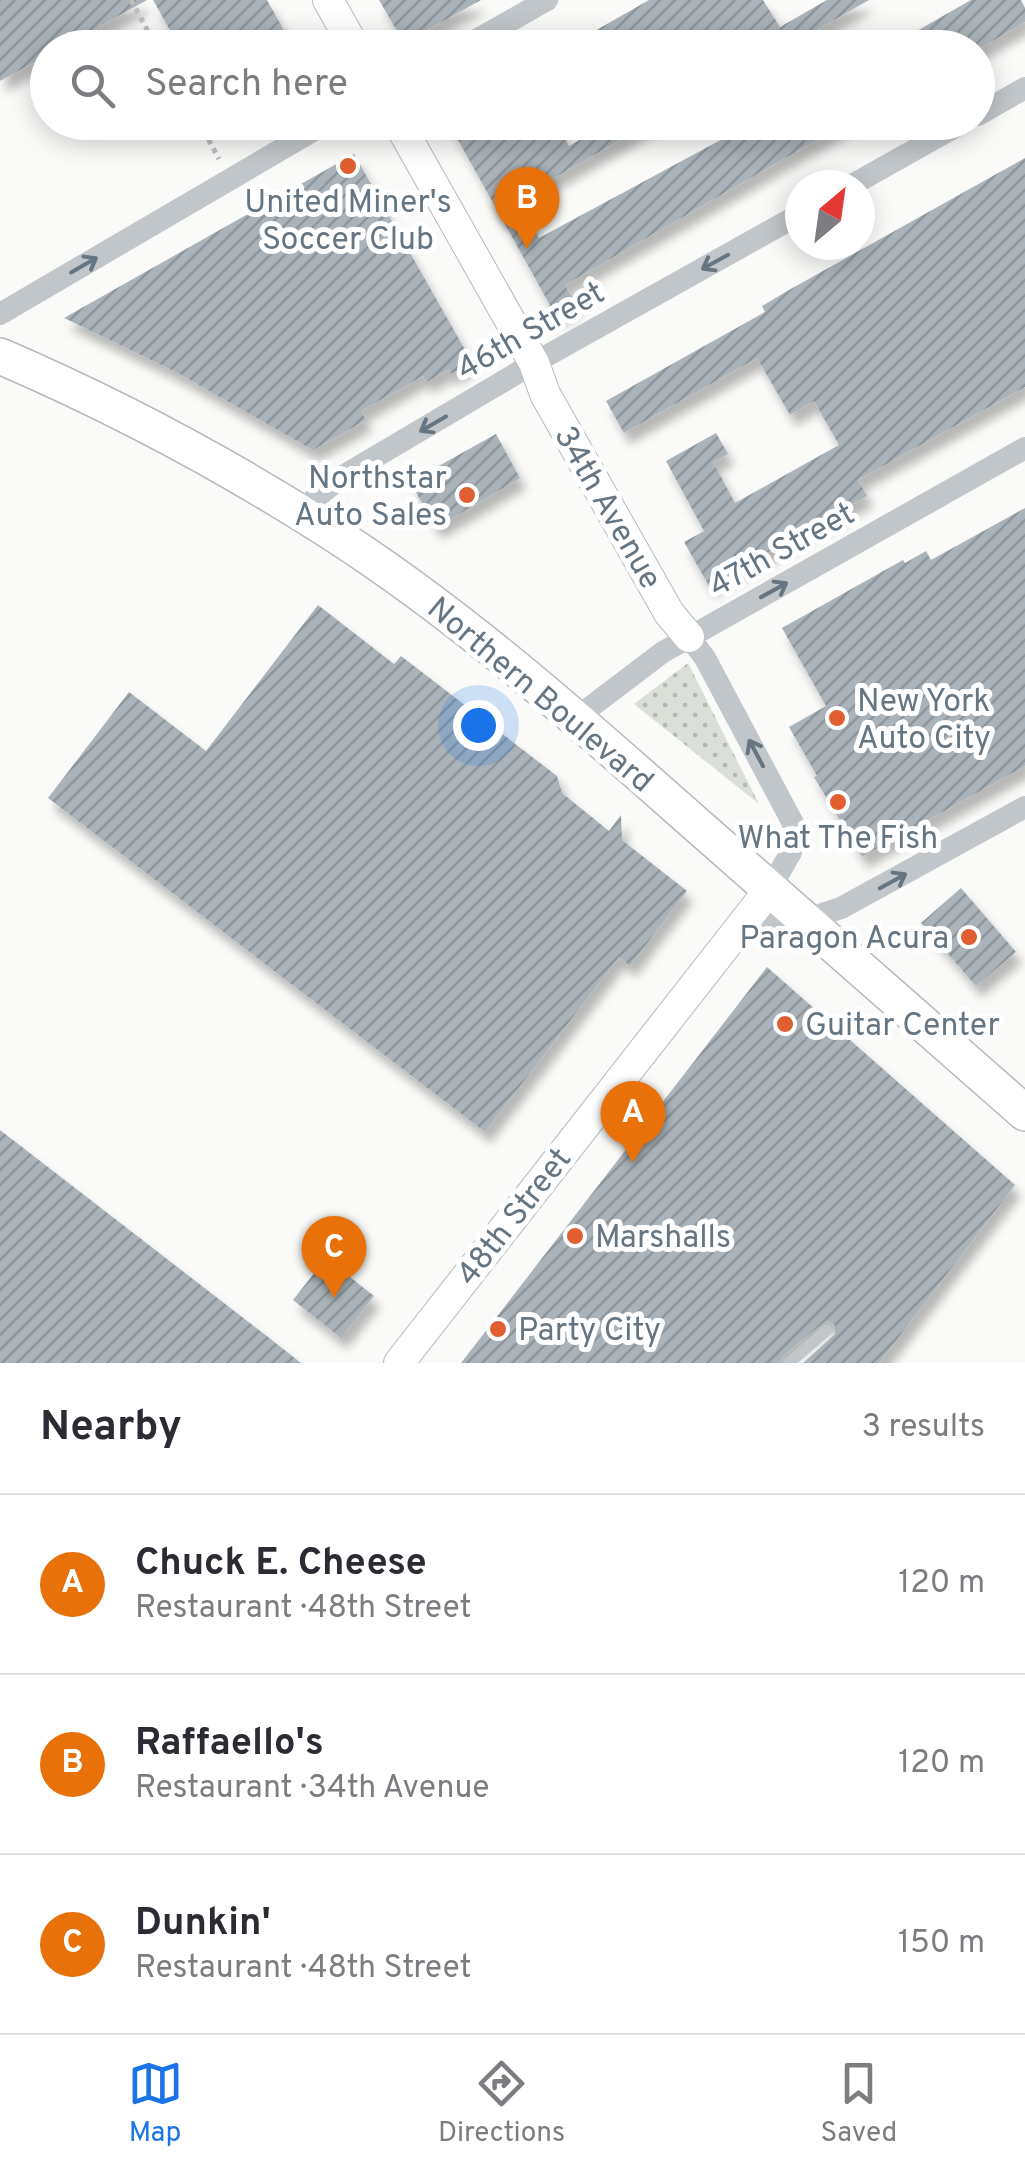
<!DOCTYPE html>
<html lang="en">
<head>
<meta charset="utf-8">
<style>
	:root { --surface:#fff; --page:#f2f2f3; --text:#2b2b33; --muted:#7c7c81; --line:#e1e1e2; --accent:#1a73e8 }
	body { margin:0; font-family:Overpass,sans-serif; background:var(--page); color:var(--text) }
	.compass { position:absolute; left:785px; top:170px; width:90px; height:90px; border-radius:50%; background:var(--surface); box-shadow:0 5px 25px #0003; rotate:29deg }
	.you { position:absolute; left:478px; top:725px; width:35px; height:35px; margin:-25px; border:8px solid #fff; border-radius:50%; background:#1a73e8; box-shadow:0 0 0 15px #1a73e833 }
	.badge { display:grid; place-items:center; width:65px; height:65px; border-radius:50%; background:var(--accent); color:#fff; font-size:32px; font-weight:700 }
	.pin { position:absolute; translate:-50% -82px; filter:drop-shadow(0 2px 5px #0008) }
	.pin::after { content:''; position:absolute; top:52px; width:35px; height:30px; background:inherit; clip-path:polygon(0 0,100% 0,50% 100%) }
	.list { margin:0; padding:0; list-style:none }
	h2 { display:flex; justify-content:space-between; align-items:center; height:130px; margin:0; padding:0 40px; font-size:42px }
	h2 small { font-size:32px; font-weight:400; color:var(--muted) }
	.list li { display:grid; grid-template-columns:65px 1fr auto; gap:30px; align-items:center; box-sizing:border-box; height:180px; padding:0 40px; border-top:2px solid var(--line) }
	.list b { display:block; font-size:38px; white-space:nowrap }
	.list p { margin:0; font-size:32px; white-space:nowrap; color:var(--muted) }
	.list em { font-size:32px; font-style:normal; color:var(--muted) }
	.icon { flex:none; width:55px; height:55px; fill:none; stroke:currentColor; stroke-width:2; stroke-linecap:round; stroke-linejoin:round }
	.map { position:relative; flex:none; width:1025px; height:1363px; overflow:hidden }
	.search { position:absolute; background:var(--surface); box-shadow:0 5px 25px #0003; left:30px; right:30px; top:30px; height:110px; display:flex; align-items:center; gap:25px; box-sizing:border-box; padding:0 35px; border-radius:55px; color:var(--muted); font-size:38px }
	.sheet { height:670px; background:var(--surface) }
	nav { display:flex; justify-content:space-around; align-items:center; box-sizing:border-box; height:140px; border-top:2px solid var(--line); background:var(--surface); font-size:28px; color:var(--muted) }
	nav a { display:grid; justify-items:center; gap:5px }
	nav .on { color:var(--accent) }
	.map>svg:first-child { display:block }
	.green { fill:url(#green-dots) }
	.building { fill:url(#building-hatch); filter:url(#shadow) }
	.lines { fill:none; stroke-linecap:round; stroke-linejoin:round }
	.secondary-casing { stroke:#b6bbc0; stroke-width:32 }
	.primary-casing { stroke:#b5babe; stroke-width:38 }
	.path { stroke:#bbbfc2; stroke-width:5; stroke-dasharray:5 5; stroke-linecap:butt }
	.lane { stroke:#c1c6ca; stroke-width:11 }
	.street { stroke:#c1c6ca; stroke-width:22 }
	.secondary { stroke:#fff; stroke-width:30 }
	.primary { stroke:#fff; stroke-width:35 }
	.oneway { stroke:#657582 }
	.poi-dot { fill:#e15e31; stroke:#fff; stroke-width:4 }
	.labels { text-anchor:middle; stroke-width:10; stroke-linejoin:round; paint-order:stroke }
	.poi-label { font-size:32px; fill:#657582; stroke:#fff; text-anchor:start }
	.street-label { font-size:32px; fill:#657582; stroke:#fff }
</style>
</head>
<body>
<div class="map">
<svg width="1025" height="1363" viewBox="0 0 1025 1363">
	<defs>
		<pattern id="green-dots" width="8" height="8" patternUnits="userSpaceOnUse" patternTransform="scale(2.5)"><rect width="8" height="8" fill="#dadfd7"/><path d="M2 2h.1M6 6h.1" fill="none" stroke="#b4b9b4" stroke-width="1.8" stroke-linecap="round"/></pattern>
		<pattern id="building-hatch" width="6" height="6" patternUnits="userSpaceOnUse" patternTransform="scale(2.5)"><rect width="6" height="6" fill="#aab3b9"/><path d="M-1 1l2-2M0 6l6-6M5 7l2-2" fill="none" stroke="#8e969c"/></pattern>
		<filter id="shadow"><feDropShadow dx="6" dy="11" stdDeviation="5" flood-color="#0004"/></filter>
	</defs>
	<rect width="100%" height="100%" fill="#fafaf8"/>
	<!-- green -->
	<path class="green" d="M688,663l71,141 -125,-100z"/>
	<!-- building -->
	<g class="building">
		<path d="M0,0h147l-86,48h-13v7l-48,26z"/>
		<path d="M153,0h114l27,48h-114z"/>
		<path d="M379,0h102l-77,43z"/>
		<path d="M649,0h114l17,27 47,-27h42l-77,44 2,4h-229z"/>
		<path d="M971,0h50l4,8v14l-44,26h-94z"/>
		<path d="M448,122h108l13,24 41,-24h42l-135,77 22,39 215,-116h94l-283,163 11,19 -20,12z"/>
		<path d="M354,154l118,208 -21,12 -2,-5 -22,13 -4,-6 -62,35 5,9 -53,30 -137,-78 -112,-54z"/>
		<path d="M1025,158v229l-167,93 9,16 -158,90 -25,-44 20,-11 -38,-70 50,-28 12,21 -15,8 22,41 104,-58 -25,-44 -24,14 -33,-57 -133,75 -18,-32 159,-89 -3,-6 27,-16z"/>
		<path d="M496,434l24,44 -84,50 -26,-46z"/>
		<path d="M1025,508v258l-163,91 -48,-80 3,-1 -28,-49 37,-21 -44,-78 121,-68 2,3 21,-12 5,9z"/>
		<path d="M318,605l76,59 7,-8 156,120 5,17 47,38 12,-16 1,25 65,51 -57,75 -11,-9 -134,175 -437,-334 81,-106 77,59z"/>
		<path d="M961,888l55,64 -40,34 -55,-63z"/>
		<path d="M767,967l248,218 -136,178h-76l32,-29v-9l-9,-4 -43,35 -3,7h-319z"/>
		<path d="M0,1130l268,207 33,26h-301z"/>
		<path d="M326,1258l48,38 -33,42 -48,-38z"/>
	</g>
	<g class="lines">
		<defs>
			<g id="secondary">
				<path d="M328,0l27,48"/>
				<path d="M398,122l136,241 11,31 124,219 20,24"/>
				<path d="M399,1363l371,-474"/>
			</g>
			<path id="primary" d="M0,356c114,49 223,107 328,174 130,83 246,186 361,288 112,99 224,197 336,295"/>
		</defs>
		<!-- secondary casing -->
		<use href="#secondary" class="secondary-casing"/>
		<!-- primary casing -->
		<use href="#primary" class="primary-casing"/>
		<!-- path -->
		<g class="path">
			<path d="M131,0l26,48"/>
			<path d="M199,122l20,37"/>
		</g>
		<!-- lane -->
		<path class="lane" d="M789,1363l38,-33"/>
		<!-- street -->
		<g class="street">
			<path d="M462,48l85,-48"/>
			<path d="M978,115l47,-27"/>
			<path d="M852,185l112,-63"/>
			<path d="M0,314l328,-192"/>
			<path d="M298,512l45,-36 191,-113 266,-149"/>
			<path d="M689,637l16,21 90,169 -4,25 -21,37"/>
			<path d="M576,718l87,-66 362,-204"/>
			<path d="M738,927l66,-7 37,-12 184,-101"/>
		</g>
		<!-- secondary -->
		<use href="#secondary" class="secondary"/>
		<!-- primary -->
		<use href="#primary" class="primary"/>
	</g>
	<!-- one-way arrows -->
	<defs><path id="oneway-shaft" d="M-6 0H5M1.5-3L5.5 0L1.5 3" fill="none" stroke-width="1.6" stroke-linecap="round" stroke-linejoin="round" transform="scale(2.5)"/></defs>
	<g class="oneway">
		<use href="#oneway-shaft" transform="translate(715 262) rotate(151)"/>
		<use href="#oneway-shaft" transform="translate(84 265) rotate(-30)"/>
		<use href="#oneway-shaft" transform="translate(433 424) rotate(150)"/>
		<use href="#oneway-shaft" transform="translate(774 590) rotate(-29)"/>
		<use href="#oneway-shaft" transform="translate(756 753) rotate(-118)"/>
		<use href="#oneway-shaft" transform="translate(893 881) rotate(-29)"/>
	</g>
	<!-- markers -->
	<g class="poi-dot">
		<circle cx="348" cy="166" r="10"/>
		<circle cx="467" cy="495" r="10"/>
		<circle cx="837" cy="718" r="10"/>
		<circle cx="838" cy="802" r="10"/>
		<circle cx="969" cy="937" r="10"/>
		<circle cx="785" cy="1024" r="10"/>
		<circle cx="575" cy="1236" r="10"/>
		<circle cx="498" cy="1329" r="10"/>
	</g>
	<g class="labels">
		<!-- poi labels -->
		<g class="poi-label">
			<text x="348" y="212" text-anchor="middle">United Miner's<tspan x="348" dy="37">Soccer Club</tspan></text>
			<text x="447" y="488" text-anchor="end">Northstar<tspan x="447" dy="37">Auto Sales</tspan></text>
			<text x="857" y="711">New York<tspan x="857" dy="37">Auto City</tspan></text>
			<text x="838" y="848" text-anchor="middle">What The Fish</text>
			<text x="949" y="948" text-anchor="end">Paragon Acura</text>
			<text x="805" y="1035">Guitar Center</text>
			<text x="595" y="1247">Marshalls</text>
			<text x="518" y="1340">Party City</text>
		</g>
		<!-- street labels -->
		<g class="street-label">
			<text transform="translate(530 330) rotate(-30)" y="11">46th Street</text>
			<text transform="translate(609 507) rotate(60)" y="11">34th Avenue</text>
			<text transform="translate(781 549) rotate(-29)" y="11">47th Street</text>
			<text transform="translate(541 694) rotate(40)" y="11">Northern Boulevard</text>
			<text transform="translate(513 1216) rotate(-52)" y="11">48th Street</text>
		</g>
	</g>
</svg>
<svg class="compass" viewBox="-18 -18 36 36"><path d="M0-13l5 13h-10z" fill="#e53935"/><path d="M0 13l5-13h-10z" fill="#7c7c81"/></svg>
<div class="you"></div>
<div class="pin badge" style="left:633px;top:1163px;background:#e8710a">A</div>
<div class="pin badge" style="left:527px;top:249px;background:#e8710a">B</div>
<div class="pin badge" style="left:334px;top:1298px;background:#e8710a">C</div>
<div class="search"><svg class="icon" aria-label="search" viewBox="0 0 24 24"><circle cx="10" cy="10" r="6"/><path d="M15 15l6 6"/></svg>Search here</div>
</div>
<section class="sheet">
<h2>Nearby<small>3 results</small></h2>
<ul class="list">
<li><span class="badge" style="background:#e8710a">A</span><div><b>Chuck E. Cheese</b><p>Restaurant · 48th Street</p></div><em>120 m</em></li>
<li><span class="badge" style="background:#e8710a">B</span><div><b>Raffaello's</b><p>Restaurant · 34th Avenue</p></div><em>120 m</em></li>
<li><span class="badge" style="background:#e8710a">C</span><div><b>Dunkin'</b><p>Restaurant · 48th Street</p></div><em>150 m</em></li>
</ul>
</section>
<nav>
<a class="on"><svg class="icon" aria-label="map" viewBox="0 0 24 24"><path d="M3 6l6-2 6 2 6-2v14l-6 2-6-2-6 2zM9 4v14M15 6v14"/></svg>Map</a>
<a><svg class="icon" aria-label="directions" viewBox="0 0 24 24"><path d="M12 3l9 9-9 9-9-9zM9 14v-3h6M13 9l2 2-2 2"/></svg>Directions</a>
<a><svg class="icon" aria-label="saved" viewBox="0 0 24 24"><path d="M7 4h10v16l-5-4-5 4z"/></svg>Saved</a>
</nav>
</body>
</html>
